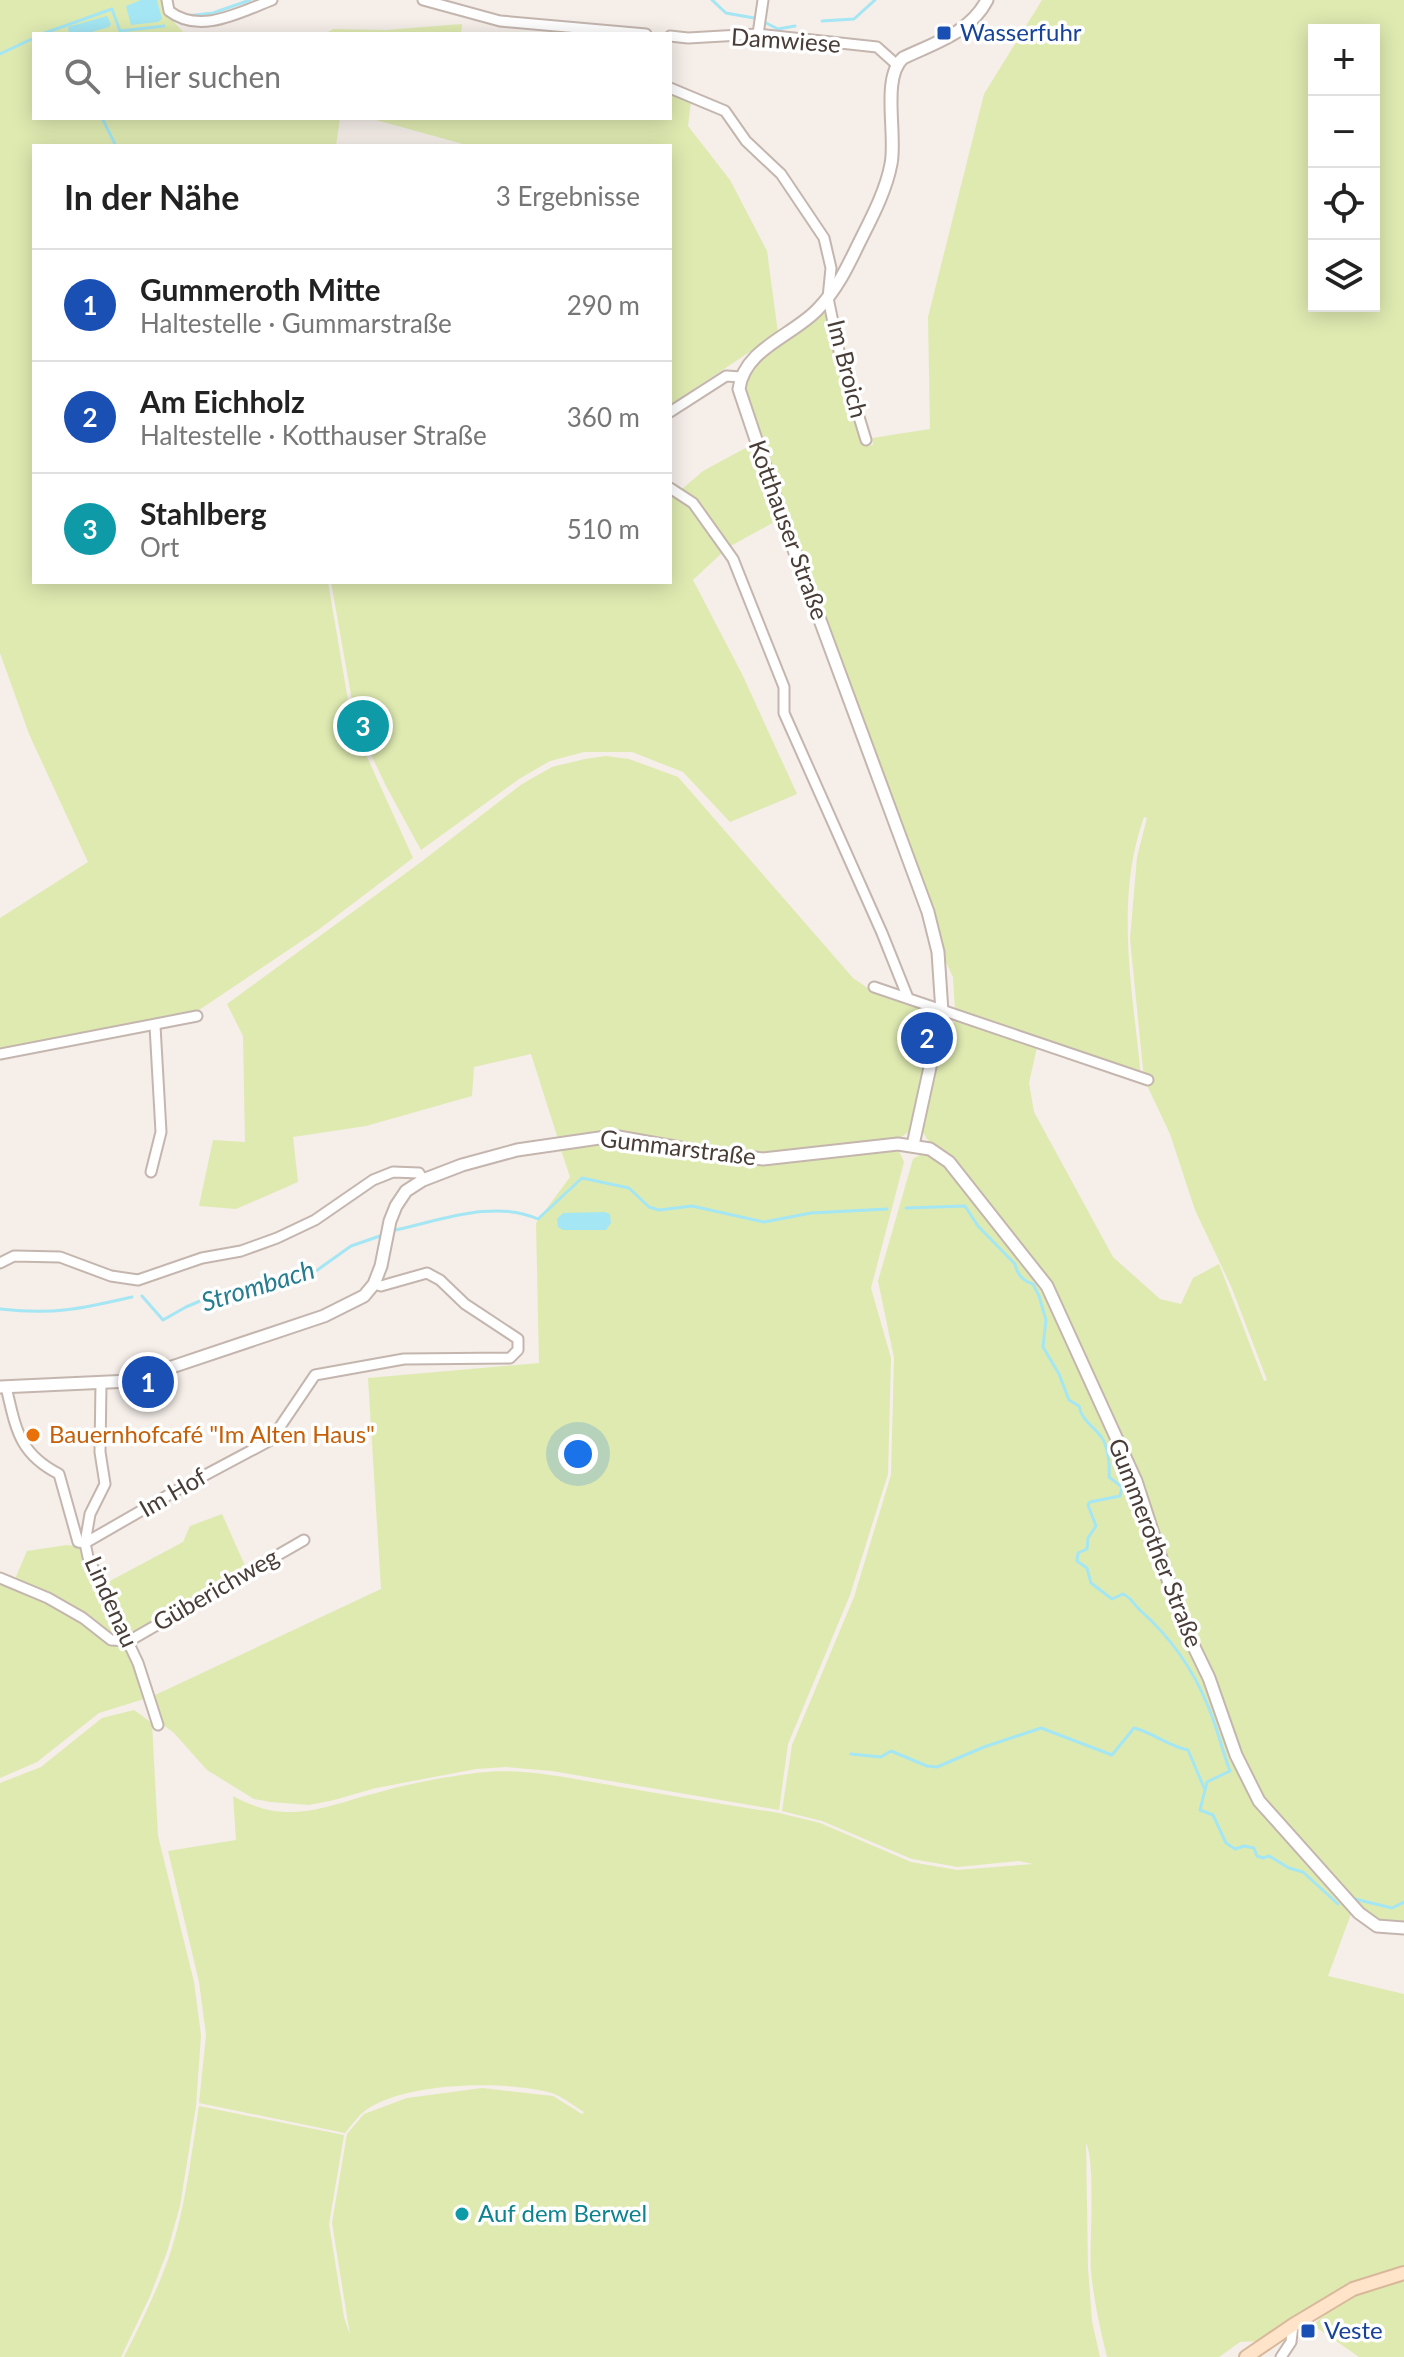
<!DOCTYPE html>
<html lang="de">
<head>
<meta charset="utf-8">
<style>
	:root { --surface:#fff; --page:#f6f6f6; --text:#222; --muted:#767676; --line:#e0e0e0; --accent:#ff162d }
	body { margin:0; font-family:Lato,sans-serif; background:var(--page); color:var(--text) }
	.controls { position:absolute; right:24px; top:24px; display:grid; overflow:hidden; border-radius:0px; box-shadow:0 4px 20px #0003 }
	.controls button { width:72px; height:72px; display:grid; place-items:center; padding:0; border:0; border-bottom:2px solid var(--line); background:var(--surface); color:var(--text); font:40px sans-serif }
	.you { position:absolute; left:578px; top:1454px; width:28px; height:28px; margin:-20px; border:6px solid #fff; border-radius:50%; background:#1a73e8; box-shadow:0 0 0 12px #1a73e833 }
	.badge { display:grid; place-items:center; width:52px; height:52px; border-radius:50%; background:var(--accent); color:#fff; font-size:26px; font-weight:700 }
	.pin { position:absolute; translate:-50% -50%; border:4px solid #fff; box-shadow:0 2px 8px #0006 }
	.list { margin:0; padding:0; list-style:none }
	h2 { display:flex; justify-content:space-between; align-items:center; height:104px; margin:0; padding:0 32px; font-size:34px }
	h2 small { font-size:26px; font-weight:400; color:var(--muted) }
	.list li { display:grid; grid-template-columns:52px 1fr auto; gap:24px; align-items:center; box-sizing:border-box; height:112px; padding:0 32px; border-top:2px solid var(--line) }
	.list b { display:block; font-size:30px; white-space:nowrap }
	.list p { margin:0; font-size:26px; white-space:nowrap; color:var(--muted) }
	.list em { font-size:26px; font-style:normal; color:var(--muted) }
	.icon { flex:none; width:44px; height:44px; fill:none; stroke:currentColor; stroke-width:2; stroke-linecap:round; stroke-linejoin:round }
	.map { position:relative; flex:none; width:1404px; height:2357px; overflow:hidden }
	.search { position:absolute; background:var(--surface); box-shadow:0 4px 20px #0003; left:32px; top:32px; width:640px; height:88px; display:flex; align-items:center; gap:20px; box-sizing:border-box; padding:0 28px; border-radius:0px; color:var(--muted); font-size:30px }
	.panel { position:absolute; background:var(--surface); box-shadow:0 4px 20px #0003; left:32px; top:144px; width:640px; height:440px; border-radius:0px }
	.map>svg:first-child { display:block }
	.green { fill:#dfeab1; fill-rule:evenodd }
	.water { fill:#a4e6f3 }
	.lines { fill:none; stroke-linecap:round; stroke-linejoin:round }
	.stream { stroke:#a4e6f3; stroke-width:3 }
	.minor-casing { stroke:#c4b6ae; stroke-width:13 }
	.tertiary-casing { stroke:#c4b6ae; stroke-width:15 }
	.secondary-casing { stroke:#d9b89a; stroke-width:16 }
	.minor { stroke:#fff; stroke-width:9 }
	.tertiary { stroke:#fff; stroke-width:11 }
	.secondary { stroke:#ffe4c9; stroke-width:12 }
	.transit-dot { fill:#1a4fb4; stroke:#fff; stroke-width:3 }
	.food-dot { fill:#e8710a; stroke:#fff; stroke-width:3 }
	.culture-dot { fill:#0f9aa8; stroke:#fff; stroke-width:3 }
	.labels { text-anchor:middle; stroke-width:7; stroke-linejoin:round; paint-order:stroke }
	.transit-label { font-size:24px; fill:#164399; stroke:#fff; text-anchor:start }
	.street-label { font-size:24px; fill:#493d37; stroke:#fff }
	.food-label { font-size:24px; fill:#c56008; stroke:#fff; text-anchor:start }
	.culture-label { font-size:24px; fill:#0d838f; stroke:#fff; text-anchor:start }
	.water-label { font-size:26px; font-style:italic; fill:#257d8f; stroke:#fff }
</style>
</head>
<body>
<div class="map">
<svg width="1404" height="2357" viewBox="0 0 1404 2357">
	<rect width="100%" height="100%" fill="#f5eee9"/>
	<!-- green -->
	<g class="green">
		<path d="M0,0h163l3,13 19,21h-151v84h306l-4,28h-302v436h294l24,142 61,134 -95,72 -122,82 -196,38v-132l88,-56 -59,-128 -29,-81z"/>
		<path d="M1042,0h362v1921l-26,-2 -15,-11 -12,6 -23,62 76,18v271l-53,19 -93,57 -18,1 -21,15h-112c-7,-28 -13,-56 -16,-85 -2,-29 5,-109 -5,-129l2,125 4,53 8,36h-976c17,-34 34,-68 46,-103 16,-48 21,-99 29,-148l145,29 -15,89 15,93 6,18 -18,-112 15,-89 17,-20 43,-16 75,-10 71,8 29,18 2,-2c-10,-6 -21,-15 -32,-19 -46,-13 -154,-12 -191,21 -6,6 -11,13 -16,19l-146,-30 7,-68 -7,-53 -31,-131 68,-11 -3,-44c56,31 91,10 147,-4 31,-9 64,-15 96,-19 46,-6 89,5 134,12 56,10 112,19 169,28l41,10 91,39 46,8 76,-6 -14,-3 -61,6 -46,-8 -90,-38 -40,-10 10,-66 62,-148 37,-122 3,-117 -16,-77 35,-122 10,-6 22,11 97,128 80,169 -72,-178 -119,-138 -9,-14 23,-99 12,-12 80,27 -8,36 5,29 79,145 47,42 21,5 12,-26 26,-14 45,117 3,-1 -36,-94 -36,-76 -25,-76 -26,-55 -14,-140 7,-82 10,-39 -3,-1c-30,83 -11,175 -3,260l-186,-67 -2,-33 -9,-19 -13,-48 -187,-515c1,-8 2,-18 6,-25 14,-22 50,-37 69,-56h8l6,9 2,29 29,94 9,-1 -1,-7 58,-9 -2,-112 56,-223zM1314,30h60v276h-60z"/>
		<path d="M462,24l-1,10h-136l8,-5 53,1z"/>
		<path d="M670,94l21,7 -3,25 42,54 37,71 11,82 -108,72v-259h-200l-101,-28h301z"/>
		<path d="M751,445l25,76 -49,27 -29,-46 -16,-13 21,-18z"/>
		<path d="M670,491l20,13 34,47 -31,29 49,94 55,120 -67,28 -47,-50 -51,-20h-48l-34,9 -31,18 -98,71 -35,-64 -30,-63 -25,-141h339z"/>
		<path d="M606,756l23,3 49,18 175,201 19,13 56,21 -4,33 3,12 -16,73 -11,8 -137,17 -154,-24 -51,8 -27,-85 -57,13 -2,29 -106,30 -73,11 5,45 -62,27 -37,-3 14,-66 32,2 -2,-106 -16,-32 194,-142 101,-78 30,-17 33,-8z"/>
		<path d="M606,1141l87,17 70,6 136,-13 5,11 -33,126 20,70 -3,116 -38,121 -62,149 -9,66 -227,-39 -46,-4 -30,2 -100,19 -42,12 -25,5 -38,-3 -17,-3 -47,-29 -33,-37 -13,-10 -8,-27 228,-107 -13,-211 171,-15 -3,-140 34,-46 -10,-30z"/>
		<path d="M222,1514l24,54 -115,67 -23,-53 75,-40 7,-16z"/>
		<path d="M67,1545l12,2 40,85 -2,4 -5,1 -62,-42 -35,-16 12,-28z"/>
		<path d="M0,1582c43,17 74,33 109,64h18l17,53 -45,14 -62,49 -37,16z"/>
		<path d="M134,1710l18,13 6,113 36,146 7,53 -5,71 -16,100 -13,46 -17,44 -29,61h-121v-574l41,-16 61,-49z"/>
		<path d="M1404,2277v80h-45l-46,-32c27,-25 56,-36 91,-48z"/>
	</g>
	<!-- water -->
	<g class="water">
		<path d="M141,0h16l5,19 -4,3 -27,3 -5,-19z"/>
		<path d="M107,16l4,8 -2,3 -24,7h-16l-1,-7z"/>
		<path d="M604,1212l6,2 1,9 -5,7h-43l-5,-3 -1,-8 6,-6z"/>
	</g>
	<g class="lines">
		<!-- stream -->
		<g class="stream">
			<path d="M712,0l14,13 28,5"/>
			<path d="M187,16l26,-3 37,-13"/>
			<path d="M822,21l32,-2 21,-19"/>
			<path d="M764,22l14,7 17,-3"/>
			<path d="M42,34l70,-25 8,22 44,-5"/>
			<path d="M0,54l34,-16"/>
			<path d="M102,118l14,28"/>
			<path d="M906,1208l59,-2 13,20 37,38c2,10 8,17 18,20l6,12 7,24 -3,27 16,27 10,26 10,6c3,15 14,19 23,32 6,9 8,27 7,39l13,10 -2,9 -30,6 -2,3 8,21 -8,12 -1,11 -9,4 -1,8 10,7 4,15 21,16 11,-5c9,4 11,11 18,17 29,26 52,58 67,95 9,21 14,44 22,65l-23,11 -7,28 13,5 13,28 9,6 9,-3 10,2 3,8 6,2 6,-2 20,12 14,4 35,32"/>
			<path d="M395,1230c44,-9 99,-31 143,-11l44,-41 47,10 20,19 10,3 33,-4 72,16 47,-9 76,-4"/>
			<path d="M142,1296l21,24 23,-13 33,-14 27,1 70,-23 35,-25 29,-10"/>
			<path d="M0,1309c54,6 80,0 132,-12"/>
			<path d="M851,1754l30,3 10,-6 36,15 10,1 47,-20 57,-19 71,27 22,-27c20,5 34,18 54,22l17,40"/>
			<path d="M1355,1899l37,9 12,-6"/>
		</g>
		<defs>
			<g id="minor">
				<path d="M167,0l2,11c31,24 71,1 103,-11"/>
				<path d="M423,0l77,21 146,13"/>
				<path d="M758,34l5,-34"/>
				<path d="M670,36l18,2 70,-4 119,13 19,17"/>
				<path d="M670,88l55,23 21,30 35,33 43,64 7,30 -3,30 11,53 27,89"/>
				<path d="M670,412l56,-36 15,1"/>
				<path d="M670,488l23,15 40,56 51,128v26l98,220 26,65"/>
				<path d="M874,987l274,93"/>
				<path d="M0,1054l197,-38"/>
				<path d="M151,1172l10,-40 -6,-106"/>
				<path d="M0,1263l14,-7 46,1 51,19 27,4 64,-22 39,-7 36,-13 38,-18 58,-40 20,-8 26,1 4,7"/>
				<path d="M101,1383l-1,69 5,32 -15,30 -5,29 3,14 50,106 20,62"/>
				<path d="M6,1387c10,41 12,66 53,87l19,68 7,1 94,-54 92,-49 44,-65 89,-16 106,-1 8,-8v-11l-53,-35 -25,-24 -13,-7 -46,13 -7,-2"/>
				<path d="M0,1578l48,20 35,20 28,22 18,1 175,-101"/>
				<path d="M1281,2357l10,-15 2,-17"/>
			</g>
			<g id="tertiary">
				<path d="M913,1145l29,-133 -4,-60 -10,-40 -145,-392 -44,-131c5,-40 53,-53 78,-79 19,-19 31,-44 42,-67 12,-24 27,-52 32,-79 6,-29 -10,-86 12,-106 31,-15 67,-25 84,-58"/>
				<path d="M0,1387l130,-6 194,-65 40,-20 10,-12 7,-18 9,-45 6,-15 10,-15 17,-11 39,-15 55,-15 96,-14 84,15 66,8 135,-15 32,5 19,13 98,124 89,195 45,139 28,58 27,77 23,46 100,112 18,13 27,2"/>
			</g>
			<path id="secondary" d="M1246,2357l47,-32 60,-36 51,-16"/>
		</defs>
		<!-- minor casing -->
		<use href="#minor" class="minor-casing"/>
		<!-- tertiary casing -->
		<use href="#tertiary" class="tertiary-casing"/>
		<!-- secondary casing -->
		<use href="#secondary" class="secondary-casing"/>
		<!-- minor -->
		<use href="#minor" class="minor"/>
		<!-- tertiary -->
		<use href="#tertiary" class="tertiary"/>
		<!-- secondary -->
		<use href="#secondary" class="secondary"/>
	</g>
	<!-- markers -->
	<g class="transit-dot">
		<rect x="936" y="25" width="16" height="16" rx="4"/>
		<rect x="1300" y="2323" width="16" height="16" rx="4"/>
	</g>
	<circle class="food-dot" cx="33" cy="1435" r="8"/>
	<circle class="culture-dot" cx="462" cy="2214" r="8"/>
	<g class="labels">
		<!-- transit labels -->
		<g class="transit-label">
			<text x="960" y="41">Wasserfuhr</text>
			<text x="1324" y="2339">Veste</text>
		</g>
		<!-- street labels -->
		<g class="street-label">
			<text transform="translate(786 41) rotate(4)" y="8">Damwiese</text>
			<text transform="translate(847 369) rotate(76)" y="8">Im Broich</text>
			<text transform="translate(788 530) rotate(70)" y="8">Kotthauser Straße</text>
			<text transform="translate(678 1148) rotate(7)" y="8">Gummarstraße</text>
			<text transform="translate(173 1493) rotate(-30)" y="8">Im Hof</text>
			<text transform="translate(1155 1543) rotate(69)" y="8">Gummerother Straße</text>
			<text transform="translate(216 1590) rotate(-30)" y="8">Güberichweg</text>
			<text transform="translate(111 1602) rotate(66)" y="8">Lindenau</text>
		</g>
		<!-- food labels -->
		<g class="food-label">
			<text x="49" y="1443">Bauernhofcafé "Im Alten Haus"</text>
		</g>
		<!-- culture labels -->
		<g class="culture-label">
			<text x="478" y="2222">Auf dem Berwel</text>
		</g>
		<!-- water labels -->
		<g class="water-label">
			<text transform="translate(258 1286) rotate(-17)" y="9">Strombach</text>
		</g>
	</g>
</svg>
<div class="controls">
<button>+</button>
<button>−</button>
<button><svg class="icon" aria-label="locate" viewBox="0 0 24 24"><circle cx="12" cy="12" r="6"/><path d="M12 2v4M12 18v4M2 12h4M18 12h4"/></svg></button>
<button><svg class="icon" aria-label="layers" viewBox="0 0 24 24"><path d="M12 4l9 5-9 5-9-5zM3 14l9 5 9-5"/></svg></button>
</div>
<div class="you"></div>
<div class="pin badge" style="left:148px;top:1382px;background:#1a4fb4">1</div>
<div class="pin badge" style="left:927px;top:1038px;background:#1a4fb4">2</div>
<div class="pin badge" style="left:363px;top:726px;background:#0f9aa8">3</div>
<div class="search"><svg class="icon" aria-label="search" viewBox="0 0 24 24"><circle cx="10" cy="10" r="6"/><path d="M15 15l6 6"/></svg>Hier suchen</div>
<section class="panel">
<h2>In der Nähe<small>3 Ergebnisse</small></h2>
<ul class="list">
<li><span class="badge" style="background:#1a4fb4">1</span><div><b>Gummeroth Mitte</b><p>Haltestelle · Gummarstraße</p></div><em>290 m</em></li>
<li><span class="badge" style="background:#1a4fb4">2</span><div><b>Am Eichholz</b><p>Haltestelle · Kotthauser Straße</p></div><em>360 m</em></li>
<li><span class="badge" style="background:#0f9aa8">3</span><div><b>Stahlberg</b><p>Ort</p></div><em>510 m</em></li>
</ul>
</section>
</div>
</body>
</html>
